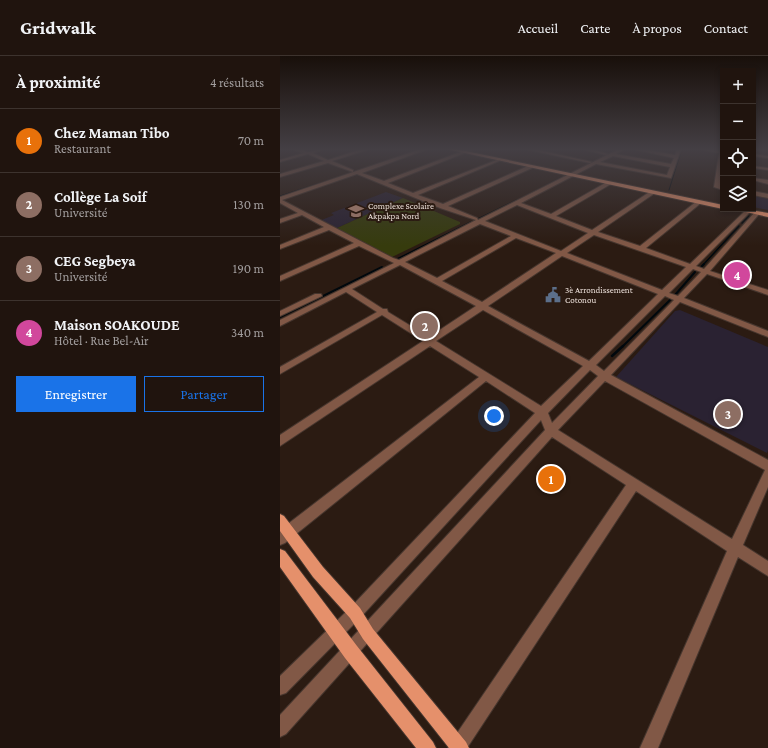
<!DOCTYPE html>
<html lang="fr">
<head>
<meta charset="utf-8">
<style>
	:root { --surface:#20140e; --page:#2d211c; --text:#f1f3f6; --muted:#a29e9e; --line:#3d332e; --accent:#1a73e8 }
	body { margin:0; font-family:"Crimson Pro",serif; background:var(--page); color:var(--text) }
	.controls { position:absolute; right:12px; top:12px; display:grid; overflow:hidden; border-radius:0px; box-shadow:0 2px 6px #0003 }
	.controls button { width:36px; height:36px; display:grid; place-items:center; padding:0; border:0; border-bottom:1px solid var(--line); background:var(--surface); color:var(--text); font:20px sans-serif }
	.you { position:absolute; left:214px; top:360px; width:14px; height:14px; margin:-10px; border:3px solid #fff; border-radius:50%; background:#1a73e8; box-shadow:0 0 0 6px #1a73e833 }
	.badge { display:grid; place-items:center; width:26px; height:26px; border-radius:50%; background:var(--accent); color:#fff; font-size:13px; font-weight:700 }
	.pin { position:absolute; translate:-50% -50%; border:2px solid #fff; box-shadow:0 1px 4px #0006 }
	.list { margin:0; padding:0; list-style:none }
	h2 { display:flex; justify-content:space-between; align-items:center; height:52px; margin:0; padding:0 16px; font-size:17px }
	h2 small { font-size:13px; font-weight:400; color:var(--muted) }
	.list li { display:grid; grid-template-columns:26px 1fr auto; gap:12px; align-items:center; box-sizing:border-box; height:64px; padding:0 16px; border-top:1px solid var(--line) }
	.list b { display:block; font-size:15px; white-space:nowrap }
	.list p { margin:0; font-size:13px; white-space:nowrap; color:var(--muted) }
	.list em { font-size:13px; font-style:normal; color:var(--muted) }
	.actions { display:flex; gap:8px; padding:12px 16px }
	.actions a { flex:1; padding:9px 0; border:1px solid var(--accent); border-radius:0px; text-align:center; font-size:14px; color:var(--accent) }
	.actions .main { background:var(--accent); color:#fff }
	.icon { flex:none; width:22px; height:22px; fill:none; stroke:currentColor; stroke-width:2; stroke-linecap:round; stroke-linejoin:round }
	.map { position:relative; flex:none; width:488px; height:692px; overflow:hidden }
	header { display:flex; align-items:center; gap:24px; box-sizing:border-box; height:56px; padding:0 20px; background:var(--surface); border-bottom:1px solid var(--line) }
	header strong { font-size:19px }
	nav { display:flex; gap:22px; margin-inline-start:auto; font-size:14px }
	main { display:flex }
	aside { flex:1; background:var(--surface) }
	.map>svg:first-child { display:block }
	.education { fill:#2a2232 }
	.green { fill:#363b0d }
	.lines { fill:none; stroke-linecap:round; stroke-linejoin:round }
	.stream-far3 { stroke:#00080d; stroke-width:1 }
	.stream-far2 { stroke:#00080d; stroke-width:1.5 }
	.stream-far1 { stroke:#00080d; stroke-width:2 }
	.stream { stroke:#00080d; stroke-width:2.5 }
	.minor-casing { stroke:#46362e; stroke-width:2 }
	.major-casing { stroke:#46362e; stroke-width:2 }
	.minor { fill:#815846; fill-rule:evenodd }
	.major { fill:#e5906b; fill-rule:evenodd }
	.labels { text-anchor:middle; stroke-width:4; stroke-linejoin:round; paint-order:stroke }
	.far-poi-label { font-size:9px; fill:#e9ddd7; stroke:#2b1b12; text-anchor:start }
</style>
</head>
<body>
<header>
<strong>Gridwalk</strong>
<nav><a>Accueil</a><a>Carte</a><a>À propos</a><a>Contact</a></nav>
</header>
<main>
<aside>
<h2>À proximité<small>4 résultats</small></h2>
<ul class="list">
<li><span class="badge" style="background:#e8710a">1</span><div><b>Chez Maman Tibo</b><p>Restaurant</p></div><em>70 m</em></li>
<li><span class="badge" style="background:#8d6e63">2</span><div><b>Collège La Soif</b><p>Université</p></div><em>130 m</em></li>
<li><span class="badge" style="background:#8d6e63">3</span><div><b>CEG Segbeya</b><p>Université</p></div><em>190 m</em></li>
<li><span class="badge" style="background:#d1479c">4</span><div><b>Maison SOAKOUDE</b><p>Hôtel · Rue Bel-Air</p></div><em>340 m</em></li>
</ul>
<div class="actions"><a class="main">Enregistrer</a><a>Partager</a></div>
</aside>
<div class="map">
<svg width="488" height="692" viewBox="0 0 488 692">
	<rect width="100%" height="100%" fill="#2b1b12"/>
	<!-- education -->
	<g class="education">
		<path d="M106,136l17,6 -68,31 -16,-8 15,-6 -3,-2z"/>
		<path d="M473,138l15,3v13l-15,-3z"/>
		<path d="M400,254l88,37v103l-1,3 -151,-76 59,-66z"/>
	</g>
	<!-- green -->
	<path class="green" d="M123,142l57,24v2l-68,33 -57,-28z"/>
	<g class="lines">
		<!-- stream-far3 -->
		<g class="stream-far3">
			<path d="M389,134l13,-41"/>
			<path d="M0,140l77,-25"/>
			<path d="M235,145l49,-25"/>
		</g>
		<!-- stream-far2 -->
		<g class="stream-far2">
			<path d="M196,164l41,-20"/>
			<path d="M462,167l7,-7"/>
			<path d="M115,204l76,-38"/>
			<path d="M423,209l36,-39"/>
		</g>
		<!-- stream-far1 -->
		<g class="stream-far1">
			<path d="M421,211l3,-3"/>
			<path d="M395,239l20,-23"/>
			<path d="M0,261l102,-50"/>
			<path d="M342,291l49,-48"/>
		</g>
		<!-- stream -->
		<path class="stream" d="M332,300l11,-10"/>
		<defs>
			<g id="minor">
				<path d="M20,93l8,3 16,-3 -11,4 15,7 34,-11h8l-38,12 21,9v2l-25,-9 -48,14v-3l44,-13 -16,-7 -28,8v-2l23,-7 -12,-4z"/>
				<path d="M141,93h7l-66,24 22,8 84,-32h7l-87,34 25,10 86,-34v2l-81,34 25,9 85,-38h4v2l-84,38 29,12 1,2 141,-71h6l-9,5 55,10 3,-6 -42,-9h11l32,6 2,-6h4l-10,29 -75,-14 -75,39 30,11 56,-32h4v2l-55,32 36,14 59,-39h4v2l-57,39 42,14 57,-45h4v2l-55,45 44,16 55,-53h4v2l-53,53 8,3 51,-57 5,1 -50,58 58,19v5l-61,-21 -23,24 84,33v6l-88,-35 -69,73 157,85v27l-25,58 25,16v15l-30,-19 -80,191h-18l87,-197 -91,-60 -169,257h-19l3,-6 175,-257 -74,-48 -266,297 -6,3v-22l265,-285 -4,-10 -181,198 -74,75 -6,2v-19l70,-68 185,-195 -49,-32 -201,162 -5,2v-15l199,-153 -49,-31 -150,100v-11l143,-94 -41,-26 -102,59v-7l97,-55 -31,-20 -66,34v-6l114,-57 -35,-17 -79,35v-5l74,-33 -25,-13 -49,19v-4l44,-18 -22,-12 -22,8v-4l18,-6 -18,-10v-6zM333,100l57,11 -3,8 -67,-13zM77,118l83,34 36,12 -77,40 -6,-2 -111,-58zM237,149l71,28 -27,18 -76,-30zM200,168l31,12 -74,42 -32,-16zM314,179l92,32 -24,23 -95,-37zM236,182l40,15 -74,49 -40,-21zM282,200l96,38 -69,67 -101,-55zM120,209l76,41 -47,31 -41,-25 -1,-3h-4l-31,-20zM413,213l8,3 -23,24 -9,-3zM385,240l9,4 -70,71 -8,-6zM203,254l100,56 -42,40 -105,-65zM310,314l8,6 -46,47 -4,-10zM325,325l160,89 -33,69 -174,-109z"/>
				<path d="M244,93h10l58,13 -2,1z"/>
				<path d="M301,93h10l17,5 -2,1z"/>
				<path d="M418,93h25l-3,37h3v4l-9,-3 5,-34z"/>
				<path d="M473,98l15,2v2l-15,-2z"/>
				<path d="M473,110l15,2v2l-15,-2z"/>
				<path d="M473,122l15,2v4l-15,-4z"/>
				<path d="M473,135l15,3v4l-15,-3z"/>
				<path d="M35,238h6l1,2 -42,20v-5z"/>
			</g>
			<g id="major">
				<path d="M176,93l267,56v4l-277,-60z"/>
				<path d="M452,153h12l24,4v4z"/>
				<path d="M0,458l4,2 39,51 37,41 13,21 93,113 3,6h-20l-86,-109 -13,-21 -37,-41 -33,-46z"/>
				<path d="M0,493l5,2 72,95 76,96 3,6h-20l-71,-90 -65,-91z"/>
			</g>
		</defs>
		<!-- minor casing -->
		<use href="#minor" class="minor-casing"/>
		<!-- major casing -->
		<use href="#major" class="major-casing"/>
		<!-- minor -->
		<use href="#minor" class="minor"/>
		<!-- major -->
		<use href="#major" class="major"/>
	</g>
	<!-- sky -->
	<linearGradient id="sky" x2="0" y2="1"><stop stop-color="#180f0a"/><stop offset="0.49" stop-color="#443f44"/><stop offset="1" stop-color="#443f44" stop-opacity="0"/></linearGradient>
	<rect width="488" height="190" fill="url(#sky)"/>
	<!-- icons -->
	<defs>
		<symbol id="school-bare" viewBox="-9 -9 18 18"><path d="M0-5L7-2L0 1L-7-2ZM-4 1L0 2.5L4 1V4Q0 6-4 4Z" fill="#8d6e63" stroke="#2b1b12" stroke-width="2.5" paint-order="stroke"/></symbol>
		<symbol id="civic-bare" viewBox="-9 -9 18 18"><path d="M-.6-6.5H3V-4.5H.6V-3L4-1V1h2V6H-6V1h2V-1L-.6-3ZM-1.2 2.5V6h2.4V2.5Z" fill="#5c6f8a" stroke="#2b1b12" stroke-width="2.5" paint-order="stroke"/></symbol>
	</defs>
	<g fill-rule="evenodd">
		<use href="#school-bare" x="65" y="144" width="22" height="22"/>
		<use href="#civic-bare" x="262" y="228" width="22" height="22"/>
	</g>
	<g class="labels">
		<!-- far-poi labels -->
		<g class="far-poi-label">
			<text x="88" y="153">Complexe Scolaire<tspan x="88" dy="10">Akpakpa Nord</tspan></text>
			<text x="285" y="237">3è Arrondissement<tspan x="285" dy="10">Cotonou</tspan></text>
		</g>
	</g>
</svg>
<div class="controls">
<button>+</button>
<button>−</button>
<button><svg class="icon" aria-label="locate" viewBox="0 0 24 24"><circle cx="12" cy="12" r="6"/><path d="M12 2v4M12 18v4M2 12h4M18 12h4"/></svg></button>
<button><svg class="icon" aria-label="layers" viewBox="0 0 24 24"><path d="M12 4l9 5-9 5-9-5zM3 14l9 5 9-5"/></svg></button>
</div>
<div class="you"></div>
<div class="pin badge" style="left:271px;top:423px;background:#e8710a">1</div>
<div class="pin badge" style="left:145px;top:270px;background:#8d6e63">2</div>
<div class="pin badge" style="left:448px;top:358px;background:#8d6e63">3</div>
<div class="pin badge" style="left:457px;top:219px;background:#d1479c">4</div>
</div>
</main>
</body>
</html>
